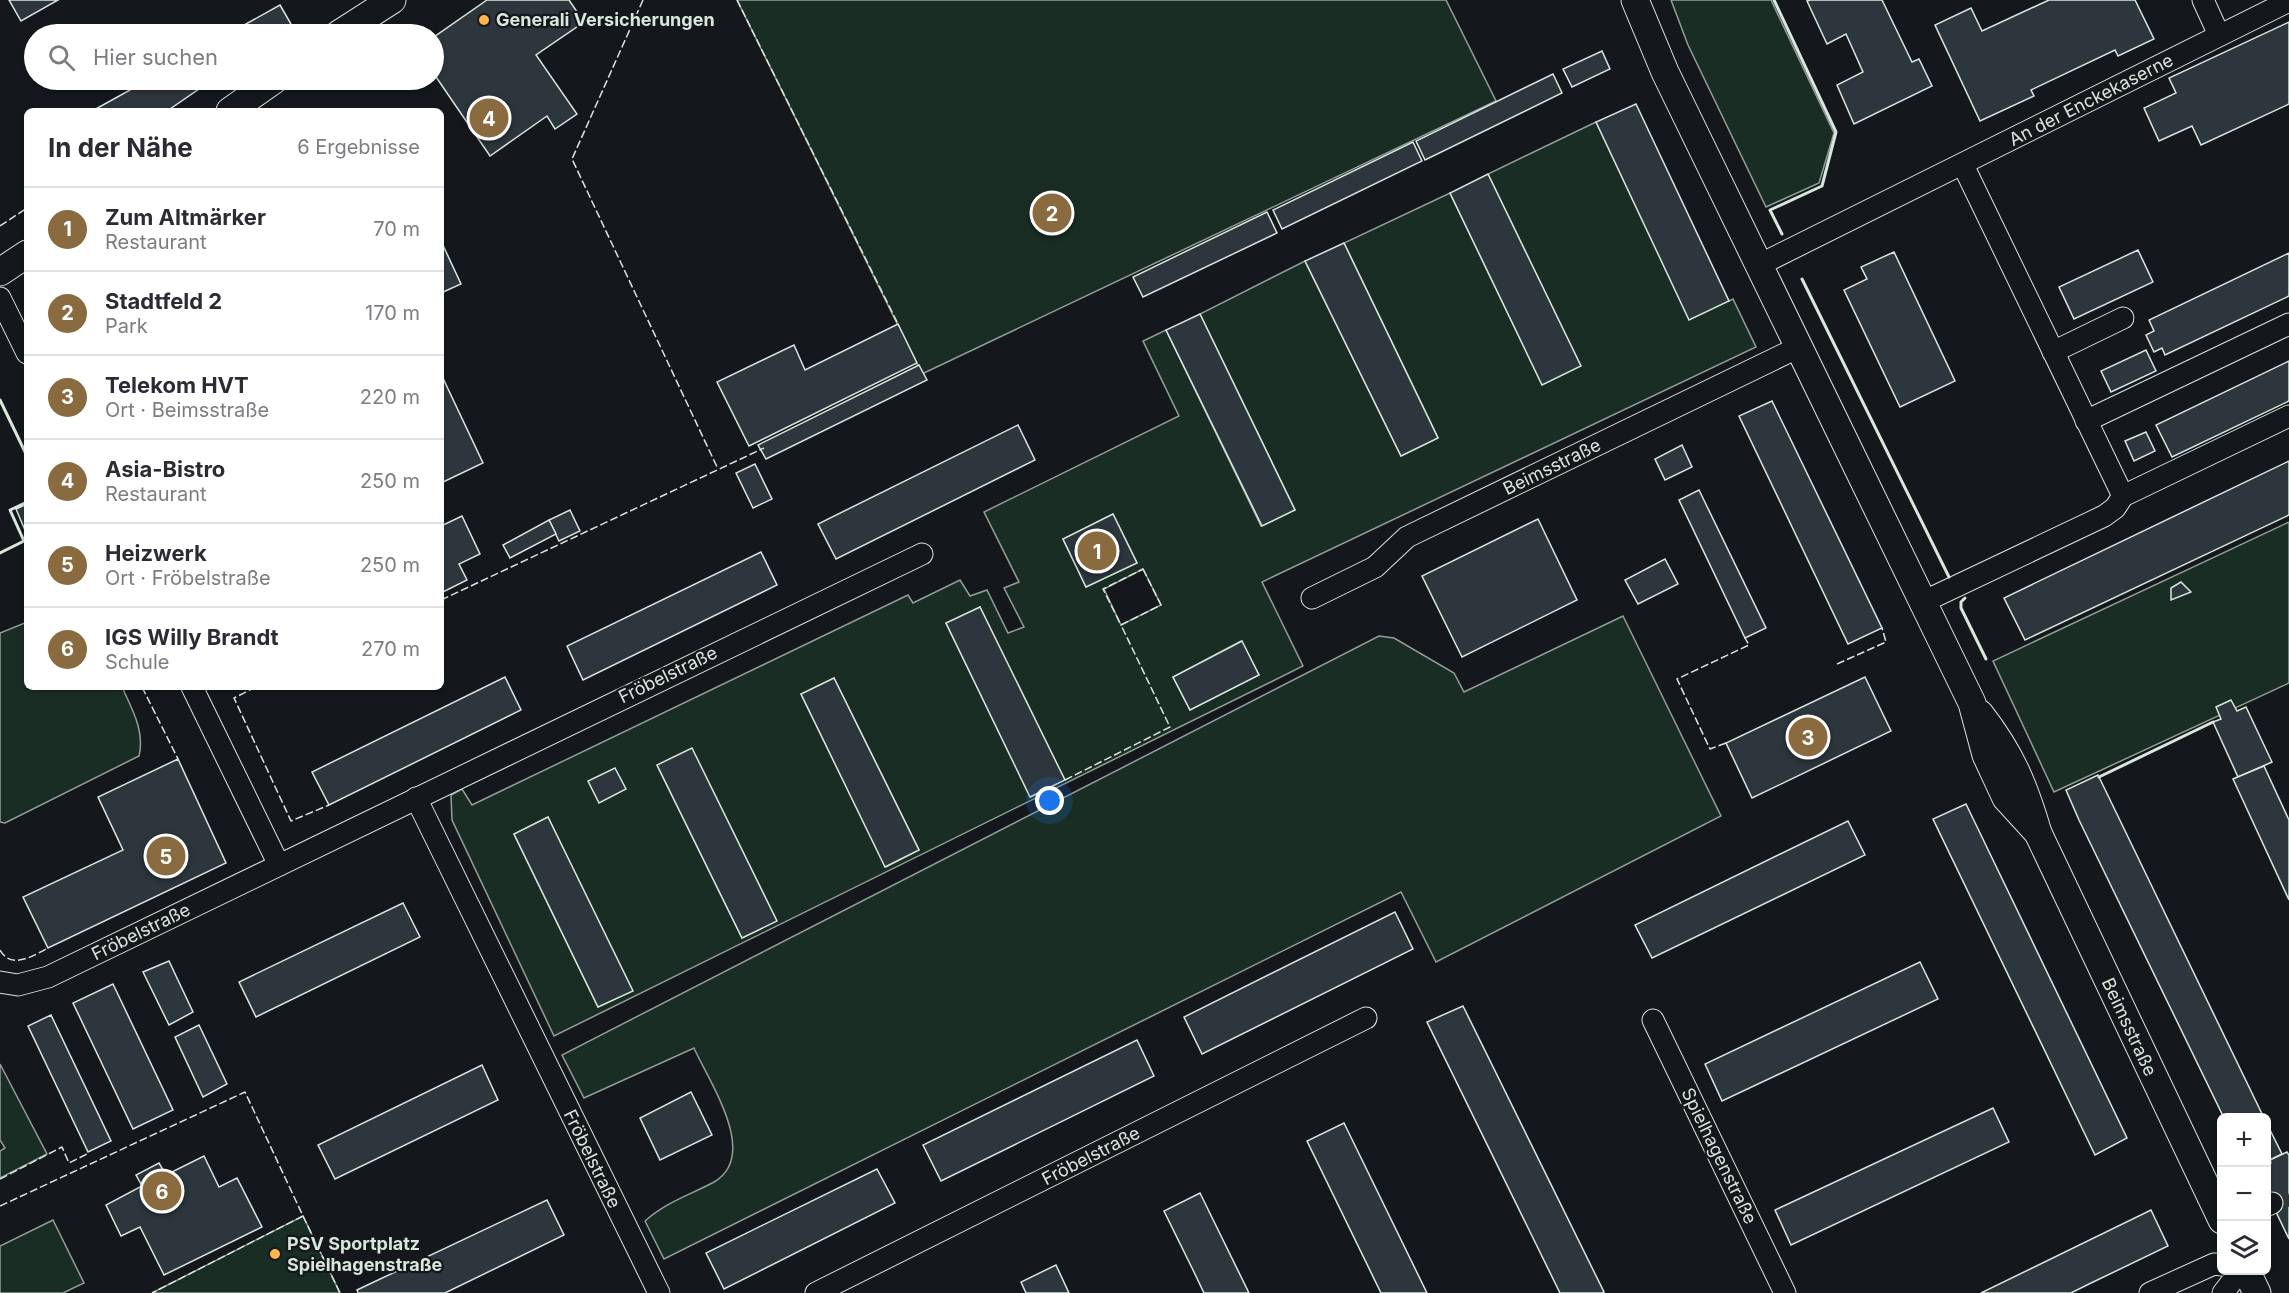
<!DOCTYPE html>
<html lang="de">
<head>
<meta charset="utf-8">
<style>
	:root { --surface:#fff; --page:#f2f2f3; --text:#2b2b33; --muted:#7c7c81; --line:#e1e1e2; --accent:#8a6a3f }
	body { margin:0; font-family:Inter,sans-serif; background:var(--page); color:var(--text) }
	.controls { position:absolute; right:18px; bottom:18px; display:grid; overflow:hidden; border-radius:9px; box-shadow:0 2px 4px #0004 }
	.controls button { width:54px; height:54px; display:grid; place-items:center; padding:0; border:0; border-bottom:2px solid var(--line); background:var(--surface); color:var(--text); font:30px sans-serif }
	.you { position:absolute; left:1050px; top:801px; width:21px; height:21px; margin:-15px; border:4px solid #fff; border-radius:50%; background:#1a73e8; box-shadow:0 0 0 9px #1a73e833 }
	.badge { display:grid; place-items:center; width:39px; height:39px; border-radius:50%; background:var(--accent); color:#fff; font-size:20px; font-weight:700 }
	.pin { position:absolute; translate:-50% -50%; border:3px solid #fff; box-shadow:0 2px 6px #0006 }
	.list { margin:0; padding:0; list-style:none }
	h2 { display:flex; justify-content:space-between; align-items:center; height:78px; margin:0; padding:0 24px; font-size:26px }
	h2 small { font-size:20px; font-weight:400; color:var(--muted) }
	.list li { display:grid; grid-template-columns:39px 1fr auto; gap:18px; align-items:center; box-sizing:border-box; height:84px; padding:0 24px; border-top:2px solid var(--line) }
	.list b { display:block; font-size:22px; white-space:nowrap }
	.list p { margin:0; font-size:20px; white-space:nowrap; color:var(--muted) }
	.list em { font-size:20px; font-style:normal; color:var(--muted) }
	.icon { flex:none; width:33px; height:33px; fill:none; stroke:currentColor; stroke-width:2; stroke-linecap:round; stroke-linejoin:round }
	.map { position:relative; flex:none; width:2289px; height:1293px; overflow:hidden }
	.search { position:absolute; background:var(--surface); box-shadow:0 2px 4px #0004; left:24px; top:24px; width:420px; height:66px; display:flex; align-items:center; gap:15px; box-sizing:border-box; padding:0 21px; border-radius:33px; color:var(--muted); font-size:22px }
	.panel { position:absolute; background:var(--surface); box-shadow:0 2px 4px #0004; left:24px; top:108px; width:420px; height:582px; border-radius:9px }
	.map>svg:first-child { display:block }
	.green { fill:#1a2d24; stroke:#939e99; stroke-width:1.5; fill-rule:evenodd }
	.building { fill:#2c363c; stroke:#d8e6dc; stroke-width:1.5 }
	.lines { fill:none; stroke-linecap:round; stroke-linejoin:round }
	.minor-tunnel { stroke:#313739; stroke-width:21; stroke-dasharray:21 10; stroke-linecap:butt }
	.minor-casing { stroke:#d8e6dc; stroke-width:23 }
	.tertiary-casing { stroke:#d8e6dc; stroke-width:29 }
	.minor { stroke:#14181c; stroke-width:21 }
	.tertiary { stroke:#14181c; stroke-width:27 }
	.fence { stroke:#d8e6dc; stroke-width:1.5; stroke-dasharray:8 3; stroke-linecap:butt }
	.wall { stroke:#d8e6dc; stroke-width:3 }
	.poi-dot { fill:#ffb74d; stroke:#14181c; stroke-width:2 }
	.labels { text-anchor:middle; stroke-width:4.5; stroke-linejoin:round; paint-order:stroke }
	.poi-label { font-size:18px; font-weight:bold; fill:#d8e6dc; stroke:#14181c; text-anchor:start }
	.street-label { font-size:18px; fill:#d8e6dc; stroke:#14181c }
</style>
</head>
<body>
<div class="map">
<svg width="2289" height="1293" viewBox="0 0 2289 1293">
	<rect width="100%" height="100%" fill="#14181c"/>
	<!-- green -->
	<g class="green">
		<path d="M737,0h709l50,101 -574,273z"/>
		<path d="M1671,0h100l63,133 -15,50 -53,24 -78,-162z"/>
		<path d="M1596,122l133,179 4,-2 23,48 -494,235 41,84 -749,370 -102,-216 -1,-25 11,-6 10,16 436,-210 5,8 47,-23 10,16 17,-6 21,43 16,-6 -20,-39 15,-6 -35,-70 195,-96 -36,-75 23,-11 95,196 34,-16 -95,-196 105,-53 96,195 37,-18 -94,-195 106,-50 92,191 38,-18 -92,-192zM1113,514l24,49 -51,24 -23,-48zM1143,569l18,36 -40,20 -17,-36zM980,607l84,173 -33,17 -85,-174zM1241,641l18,34 -69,35 -17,-33zM834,678l85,172 -33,17 -85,-173zM657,765l119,156 -34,17zM548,817l84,174 -34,16 -84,-173z"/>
		<path d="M2289,522v161l-235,109 -61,-131z"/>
		<path d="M1623,616l98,200 -285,146 -35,-70 -737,367 -19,-38c21,-19 45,-26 69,-39 46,-27 -5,-100 -20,-134l-110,50 -22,-43 817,-419 15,2 60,35 10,19z"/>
		<path d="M27,622v65h95c10,22 23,44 17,69l-134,67 -5,-1v-189z"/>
		<path d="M0,1064l47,90 -47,24v-27l5,-3 -5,-8z"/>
		<path d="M303,1216l37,77h-188z"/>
		<path d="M53,1220l31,63 -21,10h-63v-47z"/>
	</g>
	<!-- building -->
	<g class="building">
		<path d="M9,0h49l-37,21z"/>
		<path d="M487,0h82l15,22 -48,33 41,59 -22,15 -8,-13 -57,40 -56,-82v-37z"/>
		<path d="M1810,0h72l30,62 7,-3 13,27 -78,38 -17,-39 26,-13 -17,-38 -19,10 -20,-43z"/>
		<path d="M2049,0h86l19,39 -36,17 -3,-6 -84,40 3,6 -54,25 -45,-96 36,-17 11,23z"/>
		<path d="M280,5l11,19 -15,10h-48z"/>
		<path d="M2289,22v82l-88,41 -9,-19 -33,15 -15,-33 32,-15 -7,-15z"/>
		<path d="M1602,51l8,18 -38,18 -9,-18z"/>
		<path d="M1553,74l9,19 -137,67 -9,-19z"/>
		<path d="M148,80h64l-45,31h-75z"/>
		<path d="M1636,104l93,197 -40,19 -93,-198z"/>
		<path d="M1413,142l9,19 -140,68 -9,-19z"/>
		<path d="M1488,174l93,192 -39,19 -92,-192z"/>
		<path d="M1267,212l10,21 -134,64 -10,-20z"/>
		<path d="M441,241l20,43 -20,9z"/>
		<path d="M1344,243l94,195 -37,18 -96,-195z"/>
		<path d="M2138,250l15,32 -79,37 -15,-32z"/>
		<path d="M1894,252l61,129 -55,26 -56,-117 23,-11 -6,-12z"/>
		<path d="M2289,253v43l-124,59 -3,-7 -8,4 -8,-17 8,-4 -5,-11z"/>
		<path d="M1200,314l95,196 -33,16 -96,-196z"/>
		<path d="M898,324l19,39 -168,83 -32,-64 77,-37 11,25z"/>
		<path d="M2146,350l10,21 -45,21 -10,-21z"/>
		<path d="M2289,361v40l-117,56 -16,-32z"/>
		<path d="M919,365l8,15 -161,79 -8,-14z"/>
		<path d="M441,374l42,89 -42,20z"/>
		<path d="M1772,401l110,227 -34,16 -109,-228z"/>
		<path d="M1018,425l17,35 -199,99 -18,-35z"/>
		<path d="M2146,432l9,19 -21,10 -9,-20z"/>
		<path d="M1682,445l10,22 -27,13 -10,-21z"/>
		<path d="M2289,461v54l-264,125 -21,-42z"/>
		<path d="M755,464l17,35 -19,9 -17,-35z"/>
		<path d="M1699,490l67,138 -21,10 -66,-138z"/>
		<path d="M27,504v31l-11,-26z"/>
		<path d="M570,510l10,21 -21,10 -10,-21z"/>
		<path d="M1113,514l24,49 -51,24 -23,-48z"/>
		<path d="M462,516l18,38 -21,10 8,16 -26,13v-67z"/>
		<path d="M1538,519l39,81 -115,57 -40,-81z"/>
		<path d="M549,520l7,14 -46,24 -7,-13z"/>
		<path d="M761,552l16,33 -194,95 -16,-34z"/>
		<path d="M1665,559l13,25 -40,20 -13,-24z"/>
		<path d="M2181,582l10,10 -20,8v-12z"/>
		<path d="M980,607l85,173 -35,17 -84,-174z"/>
		<path d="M1242,641l17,34 -69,35 -17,-33z"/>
		<path d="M505,677l16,33 -192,95 -17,-33z"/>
		<path d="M1865,677l26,54 -139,67 -26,-55z"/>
		<path d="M834,678l85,172 -34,17 -84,-173z"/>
		<path d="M2231,700l6,11 9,-4 26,55 -34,15 -25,-55 8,-3 -5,-12z"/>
		<path d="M692,748l85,173 -35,17 -85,-173z"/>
		<path d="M178,759l48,104 -178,85 -25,-51 100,-47 -25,-53z"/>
		<path d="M2264,766l25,54v80l-56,-121z"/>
		<path d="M615,768l11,21 -27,14 -11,-22z"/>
		<path d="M2098,775l1,2 165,341h-40l-145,-298 -13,-30z"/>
		<path d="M1966,804l161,334 -32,17 -162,-336z"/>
		<path d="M548,817l85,174 -35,16 -84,-173z"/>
		<path d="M1848,821l17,34 -213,103 -17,-33z"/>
		<path d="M403,903l17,34 -164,80 -17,-35z"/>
		<path d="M1395,912l18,37 -211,105 -18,-37z"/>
		<path d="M169,961l24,51 -24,13 -26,-53z"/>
		<path d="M1920,962l18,37 -216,102 -17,-37z"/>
		<path d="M113,984l60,126 -40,19 -60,-126z"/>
		<path d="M1463,1006l141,286 -2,1h-42l-133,-271z"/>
		<path d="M51,1015l60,126 -23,11 -60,-126z"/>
		<path d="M199,1025l28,59 -24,13 -28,-60z"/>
		<path d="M1137,1040l17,36 -213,105 -18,-36z"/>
		<path d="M482,1065l16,35 -163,79 -17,-34z"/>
		<path d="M691,1092l21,43 -52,25 -20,-42z"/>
		<path d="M1993,1108l16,34 -218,103 -16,-35z"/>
		<path d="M2266,1122l16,32 -12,6 1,3 -5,3z"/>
		<path d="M1344,1123l83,170h-46l-74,-152z"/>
		<path d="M2287,1152l2,3v84l-23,-48v-25l5,-3 -1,-3z"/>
		<path d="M204,1156l15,31 18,-9 25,49 -98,48 -24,-48 -19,9 -15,-31 36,-19 -6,-11 23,-12 7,12z"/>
		<path d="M877,1169l18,34 -171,86 -18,-36z"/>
		<path d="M1200,1193l49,100h-45l-11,-23 -29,-59z"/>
		<path d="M547,1200l17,35 -119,58h-87l-1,-3z"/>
		<path d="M2151,1210l17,36 -79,38 -18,9h-90z"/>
		<path d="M1056,1265l13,28h-43l-5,-11z"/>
	</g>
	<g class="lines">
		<!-- minor-tunnel -->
		<path class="minor-tunnel" d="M2272,1203l17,-8"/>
		<defs>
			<g id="minor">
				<path d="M2203,0l16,35"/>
				<path d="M1963,165l160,331"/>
				<path d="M1759,265l530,-264"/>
				<path d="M0,298l27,55"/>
				<path d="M2053,352l70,-34"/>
				<path d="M2086,421l203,-97"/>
				<path d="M1312,598l63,-31 32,-30 392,-190"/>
				<path d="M1923,602l181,-86 11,-8 8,-12 166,-80"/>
				<path d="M192,687l87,178"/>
				<path d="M416,798l243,495"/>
				<path d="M0,982l18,3 30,-8 874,-423"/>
				<path d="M1653,1020l132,273"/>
				<path d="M2266,1206l6,-3"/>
				<path d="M816,1293l550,-275"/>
				<path d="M2150,1293l64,-29 8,1"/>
				<path d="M2223,1293l18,-23"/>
			</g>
			<g id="tertiary">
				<path d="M1635,0l30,72 307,631 14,52 20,43 32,35"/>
				<path d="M339,34l53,-34"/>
				<path d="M230,111l44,-31"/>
				<path d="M0,272l27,-18"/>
				<path d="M1980,714c31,40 44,71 58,119l184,387"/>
				<path d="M2246,1270l11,23"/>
			</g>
		</defs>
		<!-- minor casing -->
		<use href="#minor" class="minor-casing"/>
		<!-- tertiary casing -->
		<use href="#tertiary" class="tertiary-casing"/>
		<!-- minor -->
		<use href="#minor" class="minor"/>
		<!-- tertiary -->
		<use href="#tertiary" class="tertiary"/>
		<!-- fence -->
		<g class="fence">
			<path d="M643,0l-71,159 146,310"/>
			<path d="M737,0l162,326"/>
			<path d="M0,226l27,-18"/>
			<path d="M1143,569l18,36 -40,20 -18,-36z"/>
			<path d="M441,600l323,-152"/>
			<path d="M1837,664l49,-22 -4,-14"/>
			<path d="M142,687l36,72"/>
			<path d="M256,687l-22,11 57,123 38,-16"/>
			<path d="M1726,743l-16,6 -33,-70 72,-34 -4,-7"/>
			<path d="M1065,780l105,-53 -49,-102"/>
			<path d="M0,950c11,20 33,6 48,-2"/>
			<path d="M0,1179l62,-32 7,16 18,-9"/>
			<path d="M0,1206l245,-114 58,124 -151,77"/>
			<path d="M303,1216l37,77"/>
		</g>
		<!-- wall -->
		<g class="wall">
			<path d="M1774,0l62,132 -14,54 -52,24 12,24"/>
			<path d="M1802,279l147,298"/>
			<path d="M0,400l27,56"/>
			<path d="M0,553l24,-12 -14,-31 17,-8"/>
			<path d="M1965,598l-4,4v6l25,51"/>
			<path d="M2099,777l114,-55"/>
		</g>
	</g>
	<!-- markers -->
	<g class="poi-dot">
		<circle cx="484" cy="20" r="6"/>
		<circle cx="275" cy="1254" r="6"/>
	</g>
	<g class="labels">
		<!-- poi labels -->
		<g class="poi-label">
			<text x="496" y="26">Generali Versicherungen</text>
			<text x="287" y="1250">PSV Sportplatz<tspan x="287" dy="21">Spielhagenstraße</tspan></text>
		</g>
		<!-- street labels -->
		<g class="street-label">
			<text transform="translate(2091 100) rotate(-27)" y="6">An der Enckekaserne</text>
			<text transform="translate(1552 467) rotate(-26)" y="6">Beimsstraße</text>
			<text transform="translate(668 675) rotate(-26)" y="6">Fröbelstraße</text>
			<text transform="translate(141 932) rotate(-26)" y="6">Fröbelstraße</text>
			<text transform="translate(2129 1027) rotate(65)" y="6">Beimsstraße</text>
			<text transform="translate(1091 1156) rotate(-27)" y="6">Fröbelstraße</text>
			<text transform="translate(1719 1156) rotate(64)" y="6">Spielhagenstraße</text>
			<text transform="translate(592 1159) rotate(64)" y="6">Fröbelstraße</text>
		</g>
	</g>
</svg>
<div class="controls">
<button>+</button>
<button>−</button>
<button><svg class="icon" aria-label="layers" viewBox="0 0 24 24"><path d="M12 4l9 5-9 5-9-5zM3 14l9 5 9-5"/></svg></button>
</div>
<div class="you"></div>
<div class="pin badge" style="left:1097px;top:551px">1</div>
<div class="pin badge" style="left:1052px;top:213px">2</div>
<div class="pin badge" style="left:1808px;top:737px">3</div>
<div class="pin badge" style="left:489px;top:118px">4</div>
<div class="pin badge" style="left:166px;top:856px">5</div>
<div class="pin badge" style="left:162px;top:1191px">6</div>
<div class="search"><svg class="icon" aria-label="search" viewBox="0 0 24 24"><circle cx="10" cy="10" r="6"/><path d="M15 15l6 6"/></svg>Hier suchen</div>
<section class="panel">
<h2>In der Nähe<small>6 Ergebnisse</small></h2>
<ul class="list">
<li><span class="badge">1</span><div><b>Zum Altmärker</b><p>Restaurant</p></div><em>70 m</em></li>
<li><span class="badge">2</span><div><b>Stadtfeld 2</b><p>Park</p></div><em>170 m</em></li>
<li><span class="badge">3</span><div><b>Telekom HVT</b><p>Ort · Beimsstraße</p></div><em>220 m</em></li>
<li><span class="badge">4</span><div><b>Asia-Bistro</b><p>Restaurant</p></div><em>250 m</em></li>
<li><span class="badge">5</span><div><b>Heizwerk</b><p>Ort · Fröbelstraße</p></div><em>250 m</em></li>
<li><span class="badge">6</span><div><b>IGS Willy Brandt</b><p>Schule</p></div><em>270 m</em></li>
</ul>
</section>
</div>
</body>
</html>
